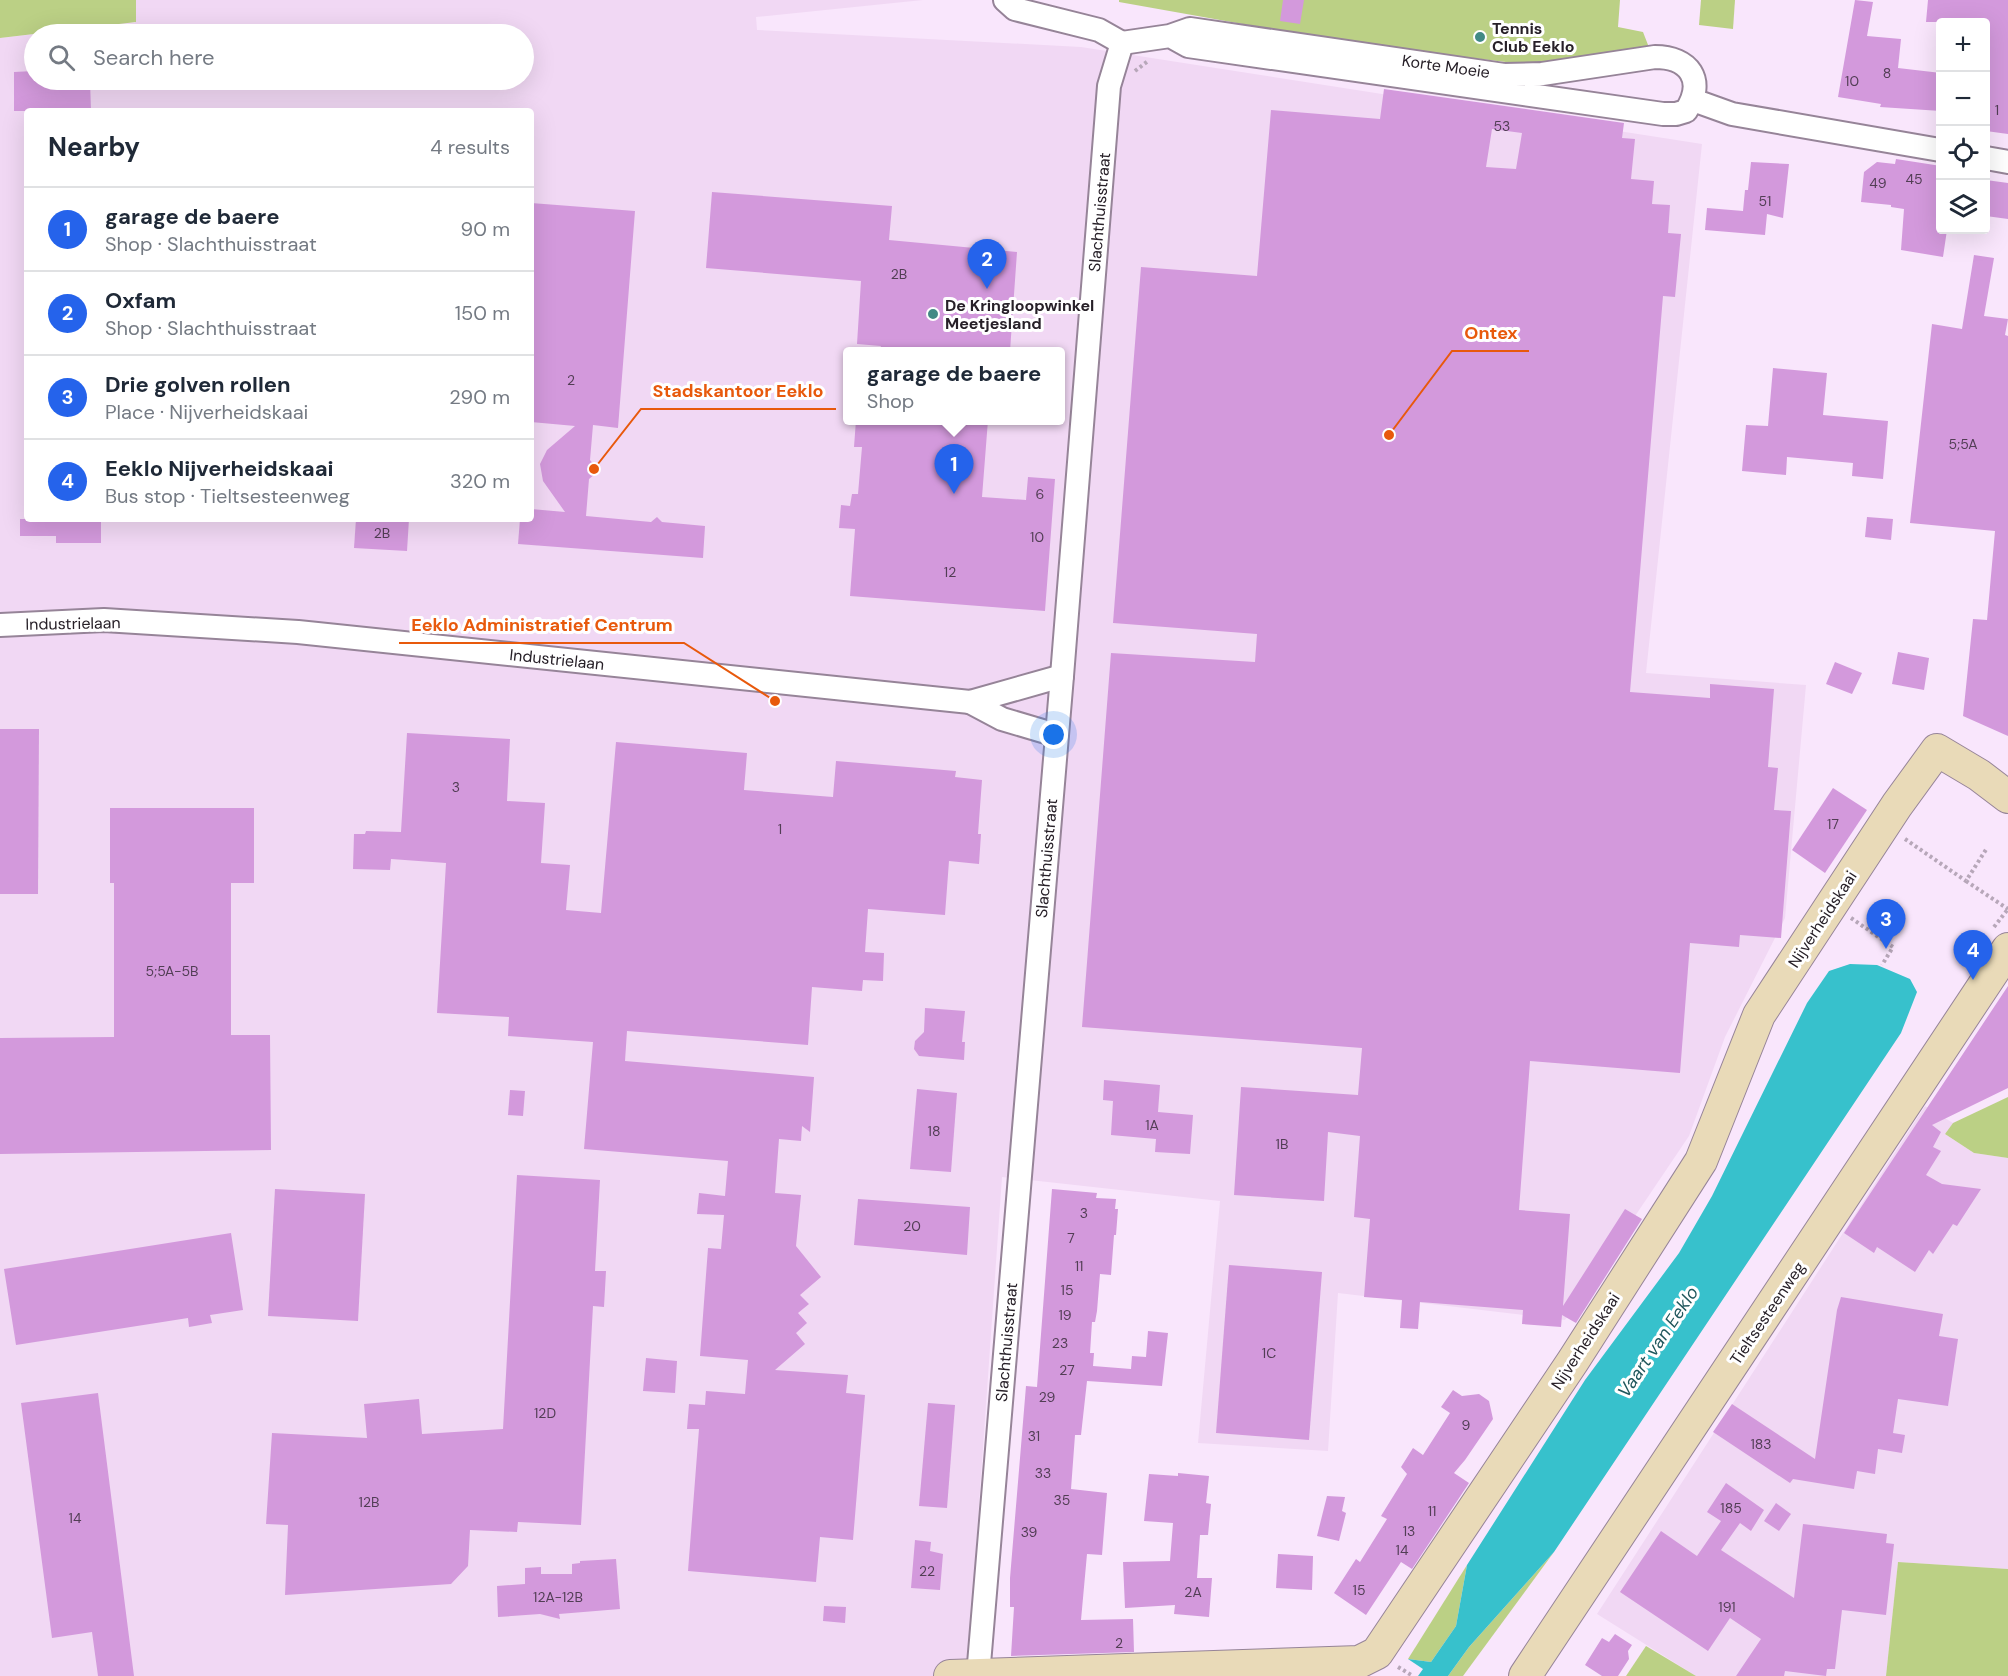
<!DOCTYPE html>
<html lang="en">
<head>
<meta charset="utf-8">
<style>
	:root { --surface:#fff; --page:#f6f6f7; --text:#1f2937; --muted:#747a83; --line:#e0e1e3; --accent:#2563eb }
	body { margin:0; font-family:"DM Sans",sans-serif; background:var(--page); color:var(--text) }
	.controls { position:absolute; right:18px; top:18px; display:grid; overflow:hidden; border-radius:6px; box-shadow:0 6px 24px #0002 }
	.controls button { width:54px; height:54px; display:grid; place-items:center; padding:0; border:0; border-bottom:2px solid var(--line); background:var(--surface); color:var(--text); font:30px sans-serif }
	.you { position:absolute; left:1054px; top:735px; width:21px; height:21px; margin:-15px; border:4px solid #fff; border-radius:50%; background:#1a73e8; box-shadow:0 0 0 9px #1a73e833 }
	.badge { display:grid; place-items:center; width:39px; height:39px; border-radius:50%; background:var(--accent); color:#fff; font-size:20px; font-weight:700 }
	.pin { position:absolute; translate:-50% -50px; filter:drop-shadow(0 2px 3px #0008) }
	.pin::after { content:''; position:absolute; top:32px; width:21px; height:18px; background:inherit; clip-path:polygon(0 0,100% 0,50% 100%) }
	.popup { position:absolute; left:843px; top:347px; width:222px; height:78px; box-sizing:border-box; display:grid; place-content:center; border-radius:6px; background:var(--surface); filter:drop-shadow(0 2px 4px #0005); font-size:20px; white-space:nowrap; color:var(--muted) }
	.popup b { font-size:22px; color:var(--text) }
	.popup::after { content:''; position:absolute; left:50%; top:100%; margin-left:-12px; border:12px solid transparent; border-top-color:var(--surface) }
	.list { margin:0; padding:0; list-style:none }
	h2 { display:flex; justify-content:space-between; align-items:center; height:78px; margin:0; padding:0 24px; font-size:26px }
	h2 small { font-size:20px; font-weight:400; color:var(--muted) }
	.list li { display:grid; grid-template-columns:39px 1fr auto; gap:18px; align-items:center; box-sizing:border-box; height:84px; padding:0 24px; border-top:2px solid var(--line) }
	.list b { display:block; font-size:22px; white-space:nowrap }
	.list p { margin:0; font-size:20px; white-space:nowrap; color:var(--muted) }
	.list em { font-size:20px; font-style:normal; color:var(--muted) }
	.icon { flex:none; width:33px; height:33px; fill:none; stroke:currentColor; stroke-width:2; stroke-linecap:round; stroke-linejoin:round }
	.map { position:relative; flex:none; width:2008px; height:1676px; overflow:hidden }
	.search { position:absolute; background:var(--surface); box-shadow:0 6px 24px #0002; left:24px; top:24px; width:510px; height:66px; display:flex; align-items:center; gap:15px; box-sizing:border-box; padding:0 21px; border-radius:33px; color:var(--muted); font-size:22px }
	.panel { position:absolute; background:var(--surface); box-shadow:0 6px 24px #0002; left:24px; top:108px; width:510px; height:414px; border-radius:6px }
	.map>svg:first-child { display:block }
	.built { fill:#f1d8f4; fill-rule:evenodd }
	.green { fill:#bbd085 }
	.water { fill:#37c1cc }
	.building { fill:#d399dc; fill-rule:evenodd }
	.lines { fill:none; stroke-linecap:round; stroke-linejoin:round }
	.street-casing { stroke:#968498; stroke-width:26 }
	.secondary-casing { stroke:#968498; stroke-width:34 }
	.path { stroke:#b7a7b9; stroke-width:4; stroke-dasharray:3 3; stroke-linecap:butt }
	.street { stroke:#fff; stroke-width:22 }
	.secondary { stroke:#e9dab8; stroke-width:32 }
	.poi-dot { fill:#428a85; stroke:#fff; stroke-width:2 }
	.labels { text-anchor:middle; stroke-width:6; stroke-linejoin:round; paint-order:stroke }
	.number-label { font-size:14px; fill:#523e55 }
	.poi-label { font-size:16px; font-weight:bold; fill:#272028; stroke:#fff; text-anchor:start }
	.street-label { font-size:16px; fill:#272028; stroke:#fff }
	.water-label { font-size:18px; font-style:italic; fill:#20575c; stroke:#fff }
	.leader { fill:none; stroke:#e8590c; stroke-width:2 }
	.callout-dot { fill:#e8590c; stroke:#fff; stroke-width:2 }
	.callout-label { font-size:18px; text-anchor:middle; font-weight:bold; fill:#e8590c; stroke:#fff; stroke-width:6; stroke-linejoin:round; paint-order:stroke }
</style>
</head>
<body>
<div class="map">
<svg width="2008" height="1676" viewBox="0 0 2008 1676">
	<rect width="100%" height="100%" fill="#f9e6fc"/>
	<!-- built -->
	<g class="built">
		<path d="M136,0h787l-167,17 1,13 324,17 621,97 -56,529 160,12 -21,233 -60,119 -36,99 -124,184 -227,-27 -10,158 -130,-8 22,-242 -218,-24 -35,499h-967v-1638l135,-15zM34,34h490v46h-490zM27,111h504v408h-504zM848,352h212v68h-212z"/>
		<path d="M1925,1106l28,17 -8,11 29,19 34,5v411l-110,-7 -12,114h-190l-99,-62z"/>
	</g>
	<!-- green -->
	<g class="green">
		<path d="M0,0h136v22l-136,16z"/>
		<path d="M1119,0h501l-2,27 25,5 7,18 -104,17 -203,-25 -224,-40z"/>
		<path d="M1701,0h34l-2,29 -34,-4z"/>
		<path d="M2008,1097v61l-34,-5 -29,-19 8,-11z"/>
		<path d="M1554,1552l-91,124h-15l21,-29z"/>
		<path d="M1898,1562l110,7v107h-122z"/>
		<path d="M1467,1565l-11,61 -25,36 -23,-3z"/>
		<path d="M1646,1646l50,30h-70z"/>
	</g>
	<!-- water -->
	<path class="water" d="M1850,964l27,1 33,14 7,13 -16,41 -347,519 -85,95 -21,29h-30l5,-7 -15,-10 23,3 25,-36 11,-61 118,-185 94,-127 33,-57 95,-193 22,-32z"/>
	<!-- building -->
	<g class="building">
		<path d="M1283,0h21l-4,24 -20,-3z"/>
		<path d="M1855,0l18,2 -6,34 34,3 -3,29 43,5v38l-61,-4 1,-3 -43,-7z"/>
		<path d="M1928,0h80v134l-22,-3 3,-44 -3,-1v-64h-60z"/>
		<path d="M34,71v9h56l1,31h-77v-39z"/>
		<path d="M1384,89l240,34 -2,15 13,1 -4,40 23,2 -2,23 18,1 -2,28 13,1 -6,63 -12,-1 -33,396 80,6v-14l64,5 -6,78 10,1 -4,42 17,1 -10,127 -41,-3 -1,12 -49,-4 -10,130 -150,-12 -11,149 51,4 -7,92 62,-97 17,10 -66,104 -14,-8 -1,12 -39,-3 1,-14 -103,-8 -2,27 -18,-1 2,-28 -38,-3 6,-78 -16,-2 6,-81 -32,-4 -4,69 -90,-6 7,-108 117,8 4,-47 -280,-21 29,-374 144,9 2,-28 -144,-11 28,-356 116,9 14,-166 109,9zM1492,129l30,4 -6,36 -30,-2z"/>
		<path d="M1896,159l45,7v64h6l-4,27 -42,-7 3,-41 -13,-2v-2l-30,-3 3,-30 13,-10 18,2z"/>
		<path d="M1751,162l38,2 -6,54 -16,-4 -2,21 -60,-5 2,-22 36,3 2,-21h3z"/>
		<path d="M1986,180l22,3v36l-22,-3z"/>
		<path d="M712,192l180,14 -3,34 128,12 -7,99h-131l2,-5 -24,-2 4,-63 -155,-13z"/>
		<path d="M531,203l104,8 -17,217 -25,-3 -3,35 6,7 -1,7 -6,5 -3,37 65,6 6,-5 5,5 43,4 -2,32 -185,-14 2,-25h11v-10l34,3 -22,-31 -3,-17 7,-14 28,-24 -44,-4z"/>
		<path d="M1974,255l20,3 -10,58 24,3 -3,16 3,1v400l-45,-20 10,-97 14,1 8,-89 -85,-8 22,-199 30,5z"/>
		<path d="M1773,368l54,5 -4,42 65,6 -5,58 -31,-3 1,-13 -66,-6 -1,18 -44,-4 4,-46 22,1z"/>
		<path d="M856,420h132l-6,77 44,3 2,-23 27,2 -10,132 -195,-15 5,-67 -16,-1 2,-23 9,1 2,-12h6l4,-47h-8z"/>
		<path d="M1867,517l26,2 -2,21 -26,-3z"/>
		<path d="M20,519h81v24h-45v-7h-36z"/>
		<path d="M356,519h53l-2,32 -53,-3z"/>
		<path d="M1898,652l31,6 -5,32 -32,-6z"/>
		<path d="M1835,662l27,11 -10,21 -26,-10z"/>
		<path d="M0,729h39l-1,165h-38z"/>
		<path d="M407,733l103,6 -3,62 38,2 -4,60 29,2 -4,45 35,3 15,-171 131,11 -3,37 89,7 3,-36 120,10 -1,6 27,3 -4,54h3l-2,30 -30,-3 -4,54 -77,-6 -3,43 19,1 -1,28 -20,-1 -1,11 -50,-4 -4,58 -181,-14 -2,30 189,16 -4,55 -8,-6 -1,15 -22,-2 -4,54 26,2 -5,51 25,31 -21,18 9,9 -11,9 9,10 -11,10 9,11 -30,26 73,5 -2,18 19,2 -12,145 -33,-3 -4,45 -128,-11 11,-142h-12l2,-25 16,1 1,-14 39,3 3,-34 -48,-4 8,-108 13,1 3,-34 -27,-1 2,-21 26,3 3,-35 -144,-12 9,-107 -85,-6 1,-19 -72,-4 9,-150 -55,-4 -1,11 -37,-1 1,-35h11l1,-3 35,1z"/>
		<path d="M1833,788l34,22 -42,63 -33,-23z"/>
		<path d="M110,808h144v75h-23v152h39l1,115 -271,4v-116l114,-1v-154h-4z"/>
		<path d="M2008,986v102l-76,37 9,7 -8,15 8,4 -15,24 16,9 39,5 -24,37 -4,-2 -20,30 -4,-4 -14,22 -38,-25 -3,6 -30,-20z"/>
		<path d="M925,1008l40,3 -3,31h3l-1,18 -45,-4 -5,-7 1,-8 9,-9z"/>
		<path d="M1104,1080l56,5 -2,27 35,3 -3,39 -35,-2 1,-13 -45,-4 2,-34 -10,-1z"/>
		<path d="M917,1089l40,4 -6,79 -41,-3z"/>
		<path d="M510,1090l15,1 -2,25 -15,-1z"/>
		<path d="M517,1175l83,5 -5,91h11l-2,36 -11,-1 -12,219 -63,-3 -1,10 -47,-2 -2,36 -17,18 -166,11 3,-70 -22,-1 6,-91 95,5 -3,-34 55,-5 3,35 81,-5z"/>
		<path d="M275,1189l90,5 -7,127 -90,-5z"/>
		<path d="M1052,1189l45,4 -1,5 20,1 -1,10h3l-2,26h-2l-3,40 -11,-1 -3,37 -2,11h-3l-2,31h4l-1,13 38,3 1,-13 14,1 2,-26 20,2 -6,53 -75,-5 -6,54h-6l-4,54 36,4 -5,62 -15,-1 -6,66 52,-1 1,33 -123,4 3,-49h-4v-29l16,-192 11,1z"/>
		<path d="M858,1199l112,8 -3,48 -113,-10z"/>
		<path d="M231,1233l12,77 -33,5 2,8 -23,4 -1,-9 -172,27 -12,-76z"/>
		<path d="M1229,1265l93,7 -13,168 -93,-7z"/>
		<path d="M1841,1297l102,17 -4,22 19,3 -10,67 -50,-7 -5,34 12,2 -3,18 -24,-4 -3,25 -18,-3 -3,18 -61,-10 -3,4 -77,-51 19,-28 83,55 22,-149z"/>
		<path d="M646,1358l31,3 -2,32 -32,-2z"/>
		<path d="M1453,1390l9,6 17,-2 10,7 4,18 -28,41 -11,13 15,10 -57,86 -11,-7 -35,53 -32,-22 22,-34 4,3 27,-43 -6,-3 26,-42 -6,-7 12,-19 10,7 27,-42 -9,-6z"/>
		<path d="M98,1393l36,283h-36l-6,-44 -40,6 -31,-235z"/>
		<path d="M928,1403l27,2 -8,103 -28,-2z"/>
		<path d="M1178,1473l31,3 -3,27 5,1 -3,31h-8l-3,43h15l-3,39 -35,-3 1,-9 -50,3 -2,-46 47,-1 3,-38 -29,-2 5,-47 29,2z"/>
		<path d="M1726,1483l38,27 -13,21 -11,-8 -19,27 73,48 9,-74 84,10 -1,9 8,1 -8,71 -44,-5 -7,59h-8l-1,7 -41,-5 -1,5h-48l25,-37 -31,-21 -22,33 -88,-59 41,-61 36,25 24,-35 -14,-9z"/>
		<path d="M1327,1496l18,1 -3,14 4,2 -7,28 -22,-5z"/>
		<path d="M1776,1503l15,11 -12,17 -15,-10z"/>
		<path d="M915,1540l16,2 -1,9 13,3 -3,36 -29,-2z"/>
		<path d="M1278,1554l35,2 -1,34 -36,-2z"/>
		<path d="M616,1559l4,50 -61,5 1,5 -20,-5 -42,3 -1,-31 28,-2v-16l16,-1v7h31v-10l8,-1v-2z"/>
		<path d="M824,1606l22,1 -1,16 -22,-2z"/>
		<path d="M1615,1634l17,11 -4,6 1,8 -11,17h-16l-17,-11 17,-27 7,4z"/>
	</g>
	<g class="lines">
		<defs>
			<g id="street">
				<path d="M1005,0l10,9 84,21 23,13"/>
				<path d="M1122,43l48,-7 20,-7 314,46 38,-1 113,-17c34,0 51,23 31,54l-10,3h-13l-475,-68 -18,-10"/>
				<path d="M1693,100l39,14 208,36"/>
				<path d="M1986,158l22,4"/>
				<path d="M0,625l104,-5 194,12 672,70 92,-26"/>
				<path d="M970,702l32,17 54,16"/>
				<path d="M978,1676l84,-1000 47,-590 13,-43"/>
			</g>
			<g id="secondary">
				<path d="M950,1676l409,-14 18,-9 196,-292 128,-200 58,-146 138,-210 40,-55 42,25 29,22"/>
				<path d="M1525,1676l483,-727"/>
			</g>
		</defs>
		<!-- street casing -->
		<use href="#street" class="street-casing"/>
		<!-- secondary casing -->
		<use href="#secondary" class="secondary-casing"/>
		<!-- path -->
		<g class="path">
			<path d="M1135,71l13,-10"/>
			<path d="M1905,839l61,42 21,-33"/>
			<path d="M1966,881l42,28"/>
			<path d="M1851,918l42,29 -11,18"/>
			<path d="M1994,927l14,-18"/>
			<path d="M1398,1667l15,9"/>
		</g>
		<!-- street -->
		<use href="#street" class="street"/>
		<!-- secondary -->
		<use href="#secondary" class="secondary"/>
	</g>
	<!-- markers -->
	<g class="poi-dot">
		<circle cx="1480" cy="37" r="6"/>
		<circle cx="933" cy="314" r="6"/>
	</g>
	<g class="labels">
		<!-- number labels -->
		<g class="number-label">
			<text x="1887" y="78">8</text>
			<text x="1852" y="86">10</text>
			<text x="1997" y="115">1</text>
			<text x="1502" y="131">53</text>
			<text x="1914" y="184">45</text>
			<text x="1878" y="188">49</text>
			<text x="1765" y="206">51</text>
			<text x="899" y="279">2B</text>
			<text x="571" y="385">2</text>
			<text x="1963" y="449">5;5A</text>
			<text x="1040" y="499">6</text>
			<text x="382" y="538">2B</text>
			<text x="1037" y="542">10</text>
			<text x="950" y="577">12</text>
			<text x="456" y="792">3</text>
			<text x="1833" y="829">17</text>
			<text x="780" y="834">1</text>
			<text x="172" y="976">5;5A-5B</text>
			<text x="1152" y="1130">1A</text>
			<text x="934" y="1136">18</text>
			<text x="1282" y="1149">1B</text>
			<text x="1084" y="1218">3</text>
			<text x="912" y="1231">20</text>
			<text x="1071" y="1243">7</text>
			<text x="1079" y="1271">11</text>
			<text x="1067" y="1295">15</text>
			<text x="1065" y="1320">19</text>
			<text x="1060" y="1348">23</text>
			<text x="1269" y="1358">1C</text>
			<text x="1067" y="1375">27</text>
			<text x="1047" y="1402">29</text>
			<text x="545" y="1418">12D</text>
			<text x="1466" y="1430">9</text>
			<text x="1034" y="1441">31</text>
			<text x="1761" y="1449">183</text>
			<text x="1043" y="1478">33</text>
			<text x="1062" y="1505">35</text>
			<text x="369" y="1507">12B</text>
			<text x="1731" y="1513">185</text>
			<text x="1432" y="1516">11</text>
			<text x="75" y="1523">14</text>
			<text x="1409" y="1536">13</text>
			<text x="1029" y="1537">39</text>
			<text x="1402" y="1555">14</text>
			<text x="927" y="1576">22</text>
			<text x="1359" y="1595">15</text>
			<text x="1193" y="1597">2A</text>
			<text x="558" y="1602">12A-12B</text>
			<text x="1727" y="1612">191</text>
			<text x="1119" y="1648">2</text>
		</g>
		<!-- poi labels -->
		<g class="poi-label">
			<text x="1492" y="34">Tennis<tspan x="1492" dy="18">Club Eeklo</tspan></text>
			<text x="945" y="311">De Kringloopwinkel<tspan x="945" dy="18">Meetjesland</tspan></text>
		</g>
		<!-- street labels -->
		<g class="street-label">
			<text transform="translate(1446 66) rotate(8)" y="6">Korte Moeie</text>
			<text transform="translate(1099 212) rotate(-85)" y="6">Slachthuisstraat</text>
			<text transform="translate(73 623) rotate(-1)" y="6">Industrielaan</text>
			<text transform="translate(557 659) rotate(6)" y="6">Industrielaan</text>
			<text transform="translate(1046 858) rotate(-85)" y="6">Slachthuisstraat</text>
			<text transform="translate(1822 919) rotate(-57)" y="6">Nijverheidskaai</text>
			<text transform="translate(1767 1313) rotate(-56)" y="6">Tieltsesteenweg</text>
			<text transform="translate(1585 1341) rotate(-57)" y="6">Nijverheidskaai</text>
			<text transform="translate(1006 1342) rotate(-85)" y="6">Slachthuisstraat</text>
		</g>
		<!-- water labels -->
		<g class="water-label">
			<text transform="translate(1658 1342) rotate(-56)" y="6">Vaart van Eeklo</text>
		</g>
	</g>
	<!-- callouts -->
	<path class="leader" d="M1389 435L1452 351H1529M594 469L641 409H836M775 701L684 643H399"/>
	<g class="callout-dot">
		<circle cx="1389" cy="435" r="6"/>
		<circle cx="594" cy="469" r="6"/>
		<circle cx="775" cy="701" r="6"/>
	</g>
	<g class="callout-label">
		<text x="1491" y="339">Ontex</text>
		<text x="738" y="397">Stadskantoor Eeklo</text>
		<text x="542" y="631">Eeklo Administratief Centrum</text>
	</g>
</svg>
<div class="controls">
<button>+</button>
<button>−</button>
<button><svg class="icon" aria-label="locate" viewBox="0 0 24 24"><circle cx="12" cy="12" r="6"/><path d="M12 2v4M12 18v4M2 12h4M18 12h4"/></svg></button>
<button><svg class="icon" aria-label="layers" viewBox="0 0 24 24"><path d="M12 4l9 5-9 5-9-5zM3 14l9 5 9-5"/></svg></button>
</div>
<div class="you"></div>
<div class="pin badge" style="left:954px;top:494px">1</div>
<div class="popup"><b>garage de baere</b>Shop</div>
<div class="pin badge" style="left:987px;top:289px">2</div>
<div class="pin badge" style="left:1886px;top:949px">3</div>
<div class="pin badge" style="left:1973px;top:980px">4</div>
<div class="search"><svg class="icon" aria-label="search" viewBox="0 0 24 24"><circle cx="10" cy="10" r="6"/><path d="M15 15l6 6"/></svg>Search here</div>
<section class="panel">
<h2>Nearby<small>4 results</small></h2>
<ul class="list">
<li><span class="badge">1</span><div><b>garage de baere</b><p>Shop · Slachthuisstraat</p></div><em>90 m</em></li>
<li><span class="badge">2</span><div><b>Oxfam</b><p>Shop · Slachthuisstraat</p></div><em>150 m</em></li>
<li><span class="badge">3</span><div><b>Drie golven rollen</b><p>Place · Nijverheidskaai</p></div><em>290 m</em></li>
<li><span class="badge">4</span><div><b>Eeklo Nijverheidskaai</b><p>Bus stop · Tieltsesteenweg</p></div><em>320 m</em></li>
</ul>
</section>
</div>
</body>
</html>
